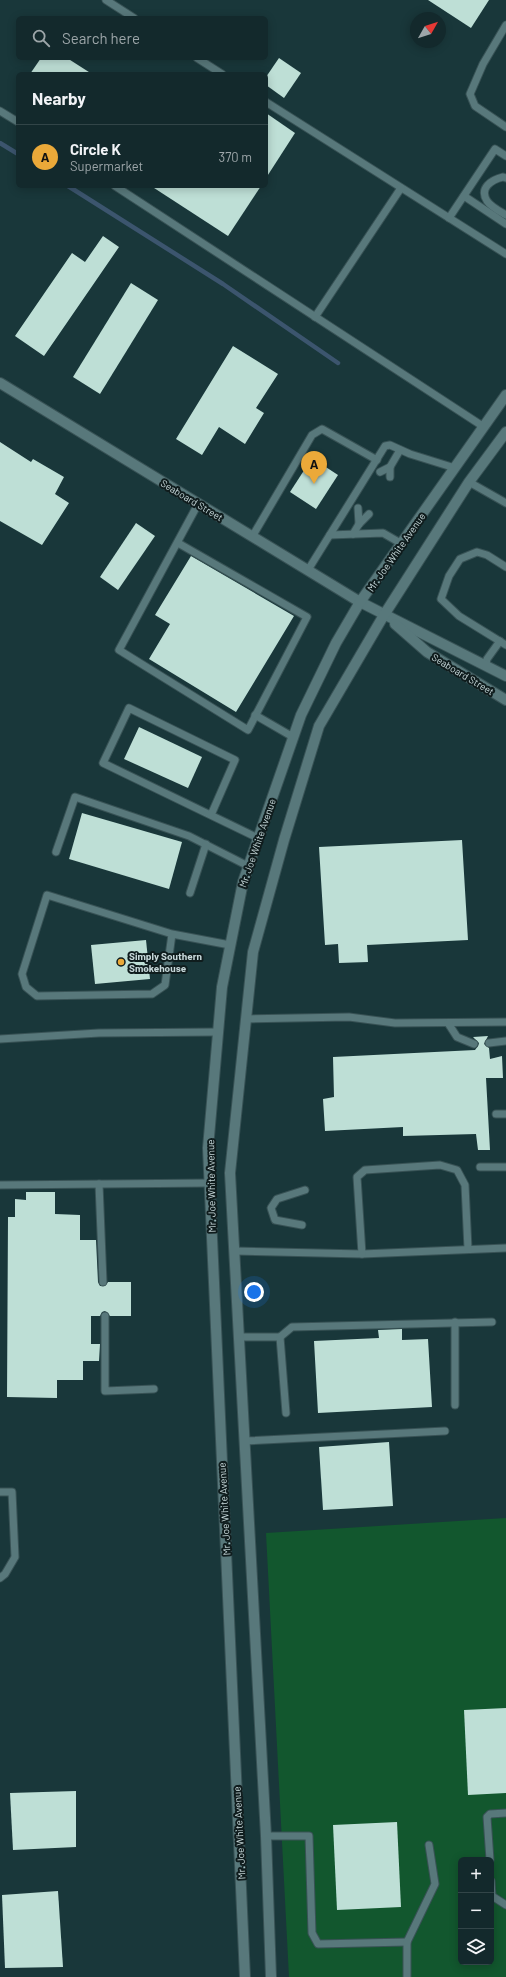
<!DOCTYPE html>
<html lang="en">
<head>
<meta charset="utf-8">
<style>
	:root { --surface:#13292c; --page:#1c3134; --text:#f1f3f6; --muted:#9da6a9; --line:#324548; --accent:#eba939 }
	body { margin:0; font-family:Barlow,sans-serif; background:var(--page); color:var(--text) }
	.controls { position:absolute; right:12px; bottom:12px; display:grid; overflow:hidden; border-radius:6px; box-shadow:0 2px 10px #0003 }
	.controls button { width:36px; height:36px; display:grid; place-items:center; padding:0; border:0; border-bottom:1px solid var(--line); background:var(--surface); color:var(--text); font:20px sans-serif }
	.compass { position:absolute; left:410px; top:12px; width:36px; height:36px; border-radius:50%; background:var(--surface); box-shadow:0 2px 10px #0003; rotate:51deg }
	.you { position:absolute; left:254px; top:1292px; width:14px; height:14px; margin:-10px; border:3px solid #fff; border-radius:50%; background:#1a73e8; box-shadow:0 0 0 6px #1a73e833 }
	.badge { display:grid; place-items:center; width:26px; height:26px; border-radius:50%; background:var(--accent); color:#111; font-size:13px; font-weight:700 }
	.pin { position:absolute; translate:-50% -33px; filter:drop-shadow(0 1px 2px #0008) }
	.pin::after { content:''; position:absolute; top:21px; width:14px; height:12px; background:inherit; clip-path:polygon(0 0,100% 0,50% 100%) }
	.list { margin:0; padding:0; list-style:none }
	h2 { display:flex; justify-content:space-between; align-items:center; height:52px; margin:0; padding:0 16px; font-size:17px }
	h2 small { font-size:13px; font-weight:400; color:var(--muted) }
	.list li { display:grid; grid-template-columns:26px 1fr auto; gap:12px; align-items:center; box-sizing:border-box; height:64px; padding:0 16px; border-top:1px solid var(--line) }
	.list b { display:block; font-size:15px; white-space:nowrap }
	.list p { margin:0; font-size:13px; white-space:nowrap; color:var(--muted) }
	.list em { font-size:13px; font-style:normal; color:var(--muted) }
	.icon { flex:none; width:22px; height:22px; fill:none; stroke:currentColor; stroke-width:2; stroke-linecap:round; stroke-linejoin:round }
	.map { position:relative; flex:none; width:506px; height:1977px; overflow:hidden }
	.search { position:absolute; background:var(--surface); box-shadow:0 2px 10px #0003; left:16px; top:16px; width:252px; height:44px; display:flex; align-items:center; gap:10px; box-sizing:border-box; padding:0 14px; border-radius:6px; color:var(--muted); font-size:15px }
	.panel { position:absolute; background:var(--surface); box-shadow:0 2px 10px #0003; left:16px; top:72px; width:252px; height:116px; border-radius:6px }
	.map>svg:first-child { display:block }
	.green { fill:#12572e; fill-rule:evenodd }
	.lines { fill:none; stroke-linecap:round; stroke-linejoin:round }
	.stream { stroke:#3c556e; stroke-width:4.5 }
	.building { fill:#bedfd6 }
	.lane-casing { stroke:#385255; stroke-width:9 }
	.secondary-casing { stroke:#385255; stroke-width:12 }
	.lane { stroke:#58787b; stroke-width:7 }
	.secondary { stroke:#58787b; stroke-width:10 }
	.poi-dot { fill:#eba939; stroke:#0f1c1d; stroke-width:1.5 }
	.labels { text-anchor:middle; stroke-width:4; stroke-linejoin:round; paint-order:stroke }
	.street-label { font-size:10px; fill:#c8d9db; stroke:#0f1c1d }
	.poi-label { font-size:10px; font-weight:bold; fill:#c8d9db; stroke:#0f1c1d; text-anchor:start }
</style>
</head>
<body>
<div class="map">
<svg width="506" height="1977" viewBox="0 0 506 1977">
	<rect width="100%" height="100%" fill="#19373a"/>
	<!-- green -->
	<path class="green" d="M506,1518v459h-217l-23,-444zM461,1860h30v102h-30z"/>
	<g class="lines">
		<!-- stream -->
		<g class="stream">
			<path d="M0,143l18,11"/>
			<path d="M68,186l155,98 115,79"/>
		</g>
	</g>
	<!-- building -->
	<g class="building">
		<path d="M428,0h61l-18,28z"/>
		<path d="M41,58h26l25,16h-62z"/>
		<path d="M279,58l22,15 -17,25 -18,-13v-8z"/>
		<path d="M266,113l29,20 -29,45z"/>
		<path d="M151,186h110l-33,50z"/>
		<path d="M103,236l16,11 -75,109 -29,-20 57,-83 13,9z"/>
		<path d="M131,283l27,17 -58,94 -27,-17z"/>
		<path d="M233,346l45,28 -22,34 8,5 -19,31 -26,-17 -17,28 -26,-16z"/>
		<path d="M0,442l31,20 2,-3 31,18 -9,17 14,9 -27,42 -42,-24z"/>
		<path d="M312,458l26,17 -22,34 -26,-17z"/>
		<path d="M136,523l19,13 -37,54 -18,-13z"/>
		<path d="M191,556l103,60 -58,96 -87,-53 21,-35 -15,-9z"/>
		<path d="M139,727l63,30 -14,31 -64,-29z"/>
		<path d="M82,813l100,29 -13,47 -100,-30z"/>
		<path d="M462,840l6,100 -101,5 1,17 -29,1 -1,-19 -13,1 -6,-98z"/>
		<path d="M146,940l4,39 -55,5 -4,-39z"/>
		<path d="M488,1036l-4,8 5,4 1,11 12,-3 1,22h-17l4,72h-12l-2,-16 -73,2v-9l-78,4 -2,-32 11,-2 -1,-40 142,-7 3,-4 1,-3 -6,-6z"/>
		<path d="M26,1192h29v22l25,1v25h16l2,42 2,4h5l3,-4h23v34h-21l-5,-5 -3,1 -2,4h-9v28h9l-1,17h-16v19h-26v18l-50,-1 1,-180h7v-18l11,1z"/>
		<path d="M402,1329v11l26,-1 4,68 -114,6 -4,-72 65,-3 -1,-8z"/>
		<path d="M389,1442l4,64 -70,4 -4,-63z"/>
		<path d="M506,1708v85l-38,2 -4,-85z"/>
		<path d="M76,1791v56l-63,3 -3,-57z"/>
		<path d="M397,1822l4,85 -64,3 -4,-85z"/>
		<path d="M58,1891l5,76 -58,1 -3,-73z"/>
	</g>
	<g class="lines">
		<defs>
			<g id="lane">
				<path d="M106,0l28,18"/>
				<path d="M506,25l-23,39 -13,30 5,12 31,21"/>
				<path d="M197,58l25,16"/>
				<path d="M266,102l240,152"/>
				<path d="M0,111l18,11"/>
				<path d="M506,178l-3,-1c-12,3 -24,11 -16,24 4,6 14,11 19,14"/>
				<path d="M115,186l369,241"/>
				<path d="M464,196l42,28"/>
				<path d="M449,218l46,-69 11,7"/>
				<path d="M315,317l86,-129"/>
				<path d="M380,472l10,-5 10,-17"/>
				<path d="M390,477v-10"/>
				<path d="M469,482l37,21"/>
				<path d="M358,508l1,16"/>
				<path d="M353,534l6,-10 10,-10"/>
				<path d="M330,535l53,-2 19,11"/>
				<path d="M252,537l60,-102 10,-6 55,31"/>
				<path d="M178,543l129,74 -59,113 -129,-80 79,-146"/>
				<path d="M506,567l-19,-12 -10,-3 -17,7 -11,17 -8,23 18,17 47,29"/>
				<path d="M308,570l77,-124 5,-1 20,9 45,14"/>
				<path d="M486,664l1,-5 13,-18"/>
				<path d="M255,715l38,22"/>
				<path d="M211,815l24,-55 -106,-52 -26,55 155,75"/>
				<path d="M56,852l19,-55 114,39 59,30"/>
				<path d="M190,893l16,-49"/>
				<path d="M172,934l-7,51 -13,9 -115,2 -11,-9 -4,-13 25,-79 125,39 58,11"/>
				<path d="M246,1019l103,-2 46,6 111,-1"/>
				<path d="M448,1023l9,14 17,7"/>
				<path d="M0,1039l99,-6 119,-1"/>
				<path d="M489,1043l17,-2"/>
				<path d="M496,1114h10"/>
				<path d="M480,1167h26"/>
				<path d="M99,1184l4,98"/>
				<path d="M0,1185l210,-2"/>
				<path d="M302,1225l-27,-5 -4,-12 6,-9 28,-9"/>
				<path d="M234,1251l128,3 144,-6"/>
				<path d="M362,1254l-5,-77 8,-7 75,-5 17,5 8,15 3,64"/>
				<path d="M105,1316v75l49,-2"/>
				<path d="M455,1322v83"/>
				<path d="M239,1337h41l6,76"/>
				<path d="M280,1337l12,-10 200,-5"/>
				<path d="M244,1441l201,-10"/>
				<path d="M0,1492h12l3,65 -10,17 -5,4"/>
				<path d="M266,1836h43l3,97 6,11 89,-2"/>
				<path d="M490,1860l-3,-43 3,-3 16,-1"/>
				<path d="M491,1881l1,15 14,9"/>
				<path d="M407,1977v-35l28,-58 -6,-39"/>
			</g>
			<g id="secondary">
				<path d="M0,383l360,219 146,74"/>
				<path d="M395,624l32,28 79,48"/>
				<path d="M245,1977l-37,-829 14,-161 21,-105 58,-167 35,-72 24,-41 146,-207"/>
				<path d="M271,1977l-5,-141 -36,-663 23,-221 31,-112 35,-114 65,-111 85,-133 37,-50"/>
			</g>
		</defs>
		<!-- lane casing -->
		<use href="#lane" class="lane-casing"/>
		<!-- secondary casing -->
		<use href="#secondary" class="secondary-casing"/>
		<!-- lane -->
		<use href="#lane" class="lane"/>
		<!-- secondary -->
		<use href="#secondary" class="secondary"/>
	</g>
	<!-- markers -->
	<circle class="poi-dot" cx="121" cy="962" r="4"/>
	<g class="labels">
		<!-- street labels -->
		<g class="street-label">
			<text transform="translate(192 500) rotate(31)" y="4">Seaboard Street</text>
			<text transform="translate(396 552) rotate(-55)" y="4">Mr. Joe White Avenue</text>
			<text transform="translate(463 674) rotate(31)" y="4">Seaboard Street</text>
			<text transform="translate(257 843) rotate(-71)" y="4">Mr. Joe White Avenue</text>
			<text transform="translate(211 1186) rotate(-91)" y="4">Mr. Joe White Avenue</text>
			<text transform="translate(224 1509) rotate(-93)" y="4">Mr. Joe White Avenue</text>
			<text transform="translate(239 1833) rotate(-93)" y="4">Mr. Joe White Avenue</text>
		</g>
		<!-- poi labels -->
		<g class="poi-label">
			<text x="129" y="960">Simply Southern<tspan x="129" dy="12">Smokehouse</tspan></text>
		</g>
	</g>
</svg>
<div class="controls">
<button>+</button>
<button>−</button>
<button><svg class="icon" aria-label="layers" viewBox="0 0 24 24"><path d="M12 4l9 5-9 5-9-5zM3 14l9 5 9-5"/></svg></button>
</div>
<svg class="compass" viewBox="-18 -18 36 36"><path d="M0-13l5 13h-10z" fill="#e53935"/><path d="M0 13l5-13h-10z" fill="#9da6a9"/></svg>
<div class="you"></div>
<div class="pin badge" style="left:314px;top:484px">A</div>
<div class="search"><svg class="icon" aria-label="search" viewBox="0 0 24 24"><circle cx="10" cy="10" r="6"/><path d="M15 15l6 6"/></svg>Search here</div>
<section class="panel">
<h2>Nearby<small></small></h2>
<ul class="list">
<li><span class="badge">A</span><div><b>Circle K</b><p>Supermarket</p></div><em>370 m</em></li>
</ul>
</section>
</div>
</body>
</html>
